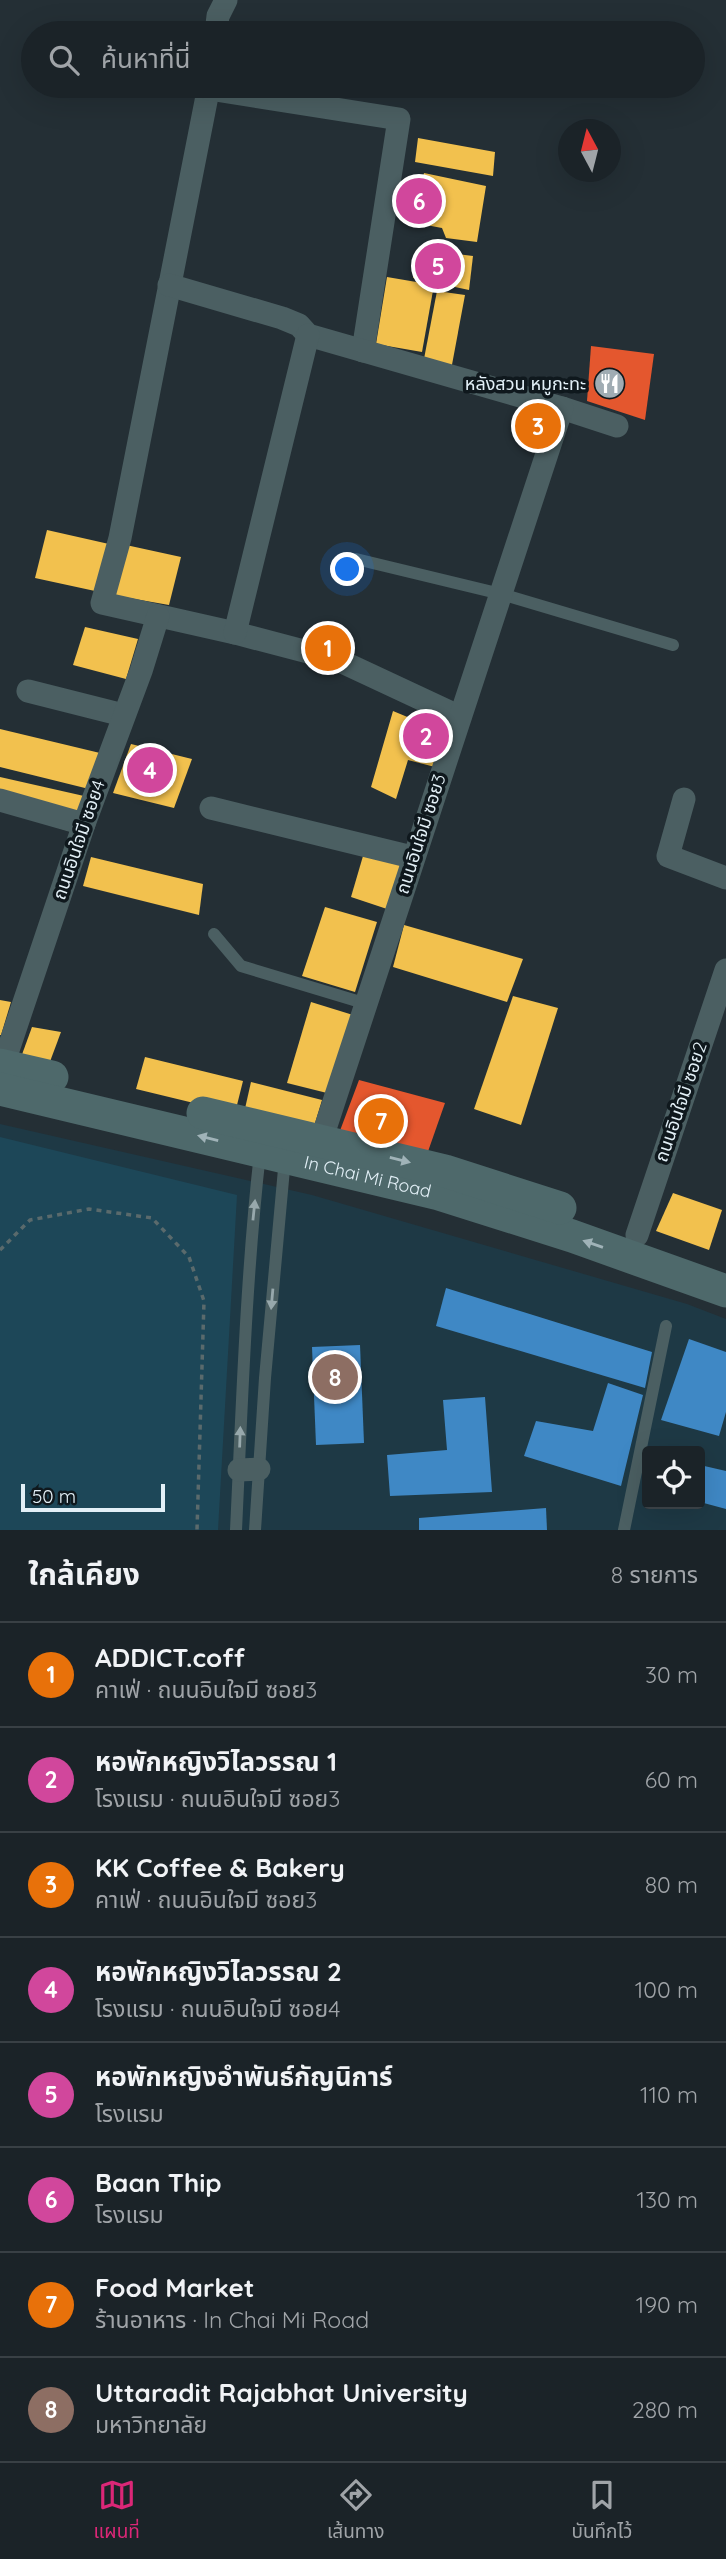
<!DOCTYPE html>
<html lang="th">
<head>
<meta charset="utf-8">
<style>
	:root { --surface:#1b2328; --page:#282f34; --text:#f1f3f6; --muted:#a0a4a8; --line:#394045; --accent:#db2777 }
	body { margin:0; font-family:Quicksand,"Noto Sans Thai",sans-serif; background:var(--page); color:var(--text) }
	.controls { position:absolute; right:21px; bottom:21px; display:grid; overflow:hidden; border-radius:7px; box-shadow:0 7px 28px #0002 }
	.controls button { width:63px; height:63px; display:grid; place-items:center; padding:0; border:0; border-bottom:2px solid var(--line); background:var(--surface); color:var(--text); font:35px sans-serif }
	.compass { position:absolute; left:558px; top:119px; width:63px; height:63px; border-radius:50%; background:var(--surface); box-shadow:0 7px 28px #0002; rotate:353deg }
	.scale { position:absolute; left:21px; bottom:18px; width:144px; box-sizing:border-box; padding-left:7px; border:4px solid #e3f0f7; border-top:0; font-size:19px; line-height:24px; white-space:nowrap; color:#e3f0f7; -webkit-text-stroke:5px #0f181d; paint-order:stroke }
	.you { position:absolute; left:348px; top:570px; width:24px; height:24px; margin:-18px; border:5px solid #fff; border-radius:50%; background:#1a73e8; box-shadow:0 0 0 10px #1a73e833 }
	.badge { display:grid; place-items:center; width:46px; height:46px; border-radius:50%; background:var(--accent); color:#fff; font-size:23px; font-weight:700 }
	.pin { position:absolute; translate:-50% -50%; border:4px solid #fff; box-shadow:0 2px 7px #0006 }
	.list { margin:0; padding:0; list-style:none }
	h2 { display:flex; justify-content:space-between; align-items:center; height:91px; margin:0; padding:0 28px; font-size:30px }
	h2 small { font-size:23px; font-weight:400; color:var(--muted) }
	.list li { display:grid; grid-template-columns:46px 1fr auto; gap:21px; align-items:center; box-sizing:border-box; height:105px; padding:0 28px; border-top:2px solid var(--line) }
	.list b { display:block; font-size:26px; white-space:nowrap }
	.list p { margin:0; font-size:23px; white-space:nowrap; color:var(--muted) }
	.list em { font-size:23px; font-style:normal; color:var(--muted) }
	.icon { flex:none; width:38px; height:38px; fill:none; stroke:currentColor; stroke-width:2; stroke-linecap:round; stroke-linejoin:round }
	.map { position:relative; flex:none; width:726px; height:1530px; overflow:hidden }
	.search { position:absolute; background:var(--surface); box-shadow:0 7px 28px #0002; left:21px; right:21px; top:21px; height:77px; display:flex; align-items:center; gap:18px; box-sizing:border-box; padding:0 24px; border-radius:38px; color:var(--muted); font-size:26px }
	.sheet { height:931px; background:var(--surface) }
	nav { display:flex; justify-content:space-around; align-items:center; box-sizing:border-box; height:98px; border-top:2px solid var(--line); background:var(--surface); font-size:19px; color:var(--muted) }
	nav a { display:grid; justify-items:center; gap:4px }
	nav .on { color:var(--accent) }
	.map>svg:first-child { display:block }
	.built { fill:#1e3945; fill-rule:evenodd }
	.green { fill:#1d4758 }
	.homes { fill:#f2c14e }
	.shops { fill:#e4572e }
	.schools { fill:#3f88c5 }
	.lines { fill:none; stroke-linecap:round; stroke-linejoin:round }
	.path { stroke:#5a6a6c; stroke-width:3.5; stroke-dasharray:5 5; stroke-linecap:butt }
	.service { stroke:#4b5f62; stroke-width:12 }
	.minor { stroke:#4b5f62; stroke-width:23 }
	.secondary { stroke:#4e696b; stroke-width:33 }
	.oneway { fill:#a0b3b8 }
	.oneway2 { fill:#97a8ac }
	.labels { text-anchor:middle; stroke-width:7; stroke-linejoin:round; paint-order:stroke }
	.poi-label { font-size:18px; fill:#e3f0f7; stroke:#0f181d; text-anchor:end }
	.street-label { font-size:18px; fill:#e3f0f7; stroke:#0f181d }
</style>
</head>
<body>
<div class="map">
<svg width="726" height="1530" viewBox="0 0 726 1530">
	<rect width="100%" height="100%" fill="#242f35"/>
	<!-- built -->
	<path class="built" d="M0,1124l312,71 375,109 39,15v211h-726zM647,1451h53v53h-53z"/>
	<!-- green -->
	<path class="green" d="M0,1137l237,58 -19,335h-218z"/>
	<!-- homes -->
	<g class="homes">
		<path d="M418,138l77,14 -2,24 -78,-14z"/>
		<path d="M424,173l62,13 -9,56 -31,-4 -4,-10 -16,-3 2,-15 -12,-1z"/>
		<path d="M417,249l56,7 -4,34 -56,-12z"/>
		<path d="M387,277l47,8 -12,67 -46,-8z"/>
		<path d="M437,291l28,4 -14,75 -28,-6z"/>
		<path d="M47,530l62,14 -14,47 -60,-13z"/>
		<path d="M126,545l55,12 -12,48 -57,-10z"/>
		<path d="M85,627l53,12 -12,40 -53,-14z"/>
		<path d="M393,711l53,22 -11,34 -27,-7 -12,39 -25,-12z"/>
		<path d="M0,729l100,24 -11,36 -89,-22z"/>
		<path d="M131,744l61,15 -18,49 -61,-15z"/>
		<path d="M0,777l84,19 -12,36 -72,-22z"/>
		<path d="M363,856l40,8 -16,45 -36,-12z"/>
		<path d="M91,857l112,27 -4,31 -116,-29z"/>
		<path d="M325,907l52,15 -22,70 -53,-16z"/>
		<path d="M404,925l119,34 -16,43 -114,-35z"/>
		<path d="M513,996l45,12 -37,117 -47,-16z"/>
		<path d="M0,1000l11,2 -10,33h-1z"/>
		<path d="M311,1002l42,13 -26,78 -40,-10z"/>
		<path d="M32,1027l29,5 -13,35 -28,-7z"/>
		<path d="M145,1057l98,24 -8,32 -99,-24z"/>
		<path d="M251,1082l71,18 -10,33 -68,-20z"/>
		<path d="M673,1193l49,17 -13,40 -53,-19z"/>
	</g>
	<!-- shops -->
	<g class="shops">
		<path d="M591,346l63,8 -9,66 -58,-19z"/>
		<path d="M359,1080l86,23 -20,57 -87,-24z"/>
	</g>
	<!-- schools -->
	<g class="schools">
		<path d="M446,1288l206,64 -7,36 -209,-62z"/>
		<path d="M689,1339l37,13v60l-7,24 -58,-16z"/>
		<path d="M360,1345l4,98 -48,2 -4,-98z"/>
		<path d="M608,1383l35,12 -22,91 -97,-30 12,-35 57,10z"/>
		<path d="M485,1397l7,95 -102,4 -3,-41 60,-5 -4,-50z"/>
		<path d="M700,1465l26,6v38l-26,-7z"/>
		<path d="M546,1508l1,22h-128v-12z"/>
	</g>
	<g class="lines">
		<!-- path -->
		<path class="path" d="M0,1250l30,-30 59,-11 63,9 37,39 15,44 -7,229"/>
		<!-- service -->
		<g class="service">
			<path d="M356,559l145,35 172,51"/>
			<path d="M214,934l27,32 126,38"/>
			<path d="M236,1530c6,-126 10,-252 24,-377"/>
			<path d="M255,1530l10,-152 20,-220"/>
			<path d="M624,1530l42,-204"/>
		</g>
		<!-- minor -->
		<g class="minor">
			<path d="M216,33l2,-17 8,-16"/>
			<path d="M209,86l-89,452 -18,65 133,30 103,27 122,57"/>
			<path d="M209,89l190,30 -36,232"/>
			<path d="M169,285l113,33 17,7 9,10 254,73 55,18"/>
			<path d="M235,633l73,-298"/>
			<path d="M28,691l95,24"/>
			<path d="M684,799l-16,57 58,22"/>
			<path d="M0,800l84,24"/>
			<path d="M211,808l201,49"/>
			<path d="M3,1065l81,-241 57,-153 17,-55"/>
			<path d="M321,1141l241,-733"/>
			<path d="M637,1235l89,-265"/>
			<path d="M239,1470l20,-1"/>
		</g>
		<!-- secondary -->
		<g class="secondary">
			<path d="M0,1065l52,12"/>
			<path id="s1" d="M0,1089l439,105 133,42 154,55"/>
			<path d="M203,1113l242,58 115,37"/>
		</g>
	</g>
	<!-- one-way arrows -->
	<defs><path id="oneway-solid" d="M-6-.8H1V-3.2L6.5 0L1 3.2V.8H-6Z" transform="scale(1.75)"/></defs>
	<g class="oneway">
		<use href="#oneway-solid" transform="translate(208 1138) rotate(-166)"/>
		<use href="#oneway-solid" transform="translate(400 1160) rotate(14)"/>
		<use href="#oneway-solid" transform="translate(593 1244) rotate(-161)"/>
	</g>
	<g class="oneway2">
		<use href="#oneway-solid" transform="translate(254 1210) rotate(-84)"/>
		<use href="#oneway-solid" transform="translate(272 1299) rotate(95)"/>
		<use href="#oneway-solid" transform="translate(240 1437) rotate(-88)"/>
	</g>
	<!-- icons -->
	<defs>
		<symbol id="restaurant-disc" viewBox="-11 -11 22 22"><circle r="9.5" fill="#a0acb3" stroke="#0f181d"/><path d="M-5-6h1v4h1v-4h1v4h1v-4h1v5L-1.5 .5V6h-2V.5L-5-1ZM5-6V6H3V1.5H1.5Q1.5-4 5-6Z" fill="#fff"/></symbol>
	</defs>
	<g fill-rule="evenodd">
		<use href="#restaurant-disc" x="592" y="366" width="35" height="35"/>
	</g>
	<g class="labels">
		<!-- poi labels -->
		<g class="poi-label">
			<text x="586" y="390">หลังสวน หมูกะทะ</text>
		</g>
		<!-- street labels -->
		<g class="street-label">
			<text transform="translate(421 834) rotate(-72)" y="6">ถนนอินใจมี ซอย3</text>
			<text transform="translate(79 840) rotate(-71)" y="6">ถนนอินใจมี ซอย4</text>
			<text transform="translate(681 1102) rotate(-71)" y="6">ถนนอินใจมี ซอย2</text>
			<text dy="6" stroke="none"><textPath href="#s1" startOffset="378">In Chai Mi Road</textPath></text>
		</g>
	</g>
</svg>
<div class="controls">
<button><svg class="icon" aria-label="locate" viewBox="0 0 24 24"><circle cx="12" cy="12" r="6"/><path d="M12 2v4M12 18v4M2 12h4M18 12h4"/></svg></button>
</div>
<svg class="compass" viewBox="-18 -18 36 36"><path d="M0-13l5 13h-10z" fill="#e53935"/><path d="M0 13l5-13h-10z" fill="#a0a4a8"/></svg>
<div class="scale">50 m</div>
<div class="you"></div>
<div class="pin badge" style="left:328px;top:648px;background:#e8710a">1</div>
<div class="pin badge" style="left:426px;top:736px;background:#d1479c">2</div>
<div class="pin badge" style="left:538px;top:426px;background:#e8710a">3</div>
<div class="pin badge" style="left:150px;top:770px;background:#d1479c">4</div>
<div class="pin badge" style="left:438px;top:266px;background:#d1479c">5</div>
<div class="pin badge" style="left:419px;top:201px;background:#d1479c">6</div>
<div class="pin badge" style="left:381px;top:1121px;background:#e8710a">7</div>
<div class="pin badge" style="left:335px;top:1377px;background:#8d6e63">8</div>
<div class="search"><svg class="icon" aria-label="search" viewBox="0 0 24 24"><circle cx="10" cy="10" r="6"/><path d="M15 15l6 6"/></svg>ค้นหาที่นี่</div>
</div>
<section class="sheet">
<h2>ใกล้เคียง<small>8 รายการ</small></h2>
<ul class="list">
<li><span class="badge" style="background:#e8710a">1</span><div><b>ADDICT.coff</b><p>คาเฟ่ · ถนนอินใจมี ซอย3</p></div><em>30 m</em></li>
<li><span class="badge" style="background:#d1479c">2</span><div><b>หอพักหญิงวิไลวรรณ 1</b><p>โรงแรม · ถนนอินใจมี ซอย3</p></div><em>60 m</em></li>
<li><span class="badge" style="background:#e8710a">3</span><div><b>KK Coffee &amp; Bakery</b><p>คาเฟ่ · ถนนอินใจมี ซอย3</p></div><em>80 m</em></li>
<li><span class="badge" style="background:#d1479c">4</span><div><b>หอพักหญิงวิไลวรรณ 2</b><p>โรงแรม · ถนนอินใจมี ซอย4</p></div><em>100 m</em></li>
<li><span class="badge" style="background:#d1479c">5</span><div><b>หอพักหญิงอำพันธ์กัญนิการ์</b><p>โรงแรม</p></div><em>110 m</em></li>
<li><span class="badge" style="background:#d1479c">6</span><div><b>Baan Thip</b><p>โรงแรม</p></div><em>130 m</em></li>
<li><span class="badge" style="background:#e8710a">7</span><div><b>Food Market</b><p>ร้านอาหาร · In Chai Mi Road</p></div><em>190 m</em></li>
<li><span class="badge" style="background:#8d6e63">8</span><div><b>Uttaradit Rajabhat University</b><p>มหาวิทยาลัย</p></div><em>280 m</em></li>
</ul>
</section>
<nav>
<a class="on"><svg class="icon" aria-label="map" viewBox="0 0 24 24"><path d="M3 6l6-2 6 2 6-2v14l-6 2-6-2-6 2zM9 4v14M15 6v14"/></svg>แผนที่</a>
<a><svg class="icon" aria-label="directions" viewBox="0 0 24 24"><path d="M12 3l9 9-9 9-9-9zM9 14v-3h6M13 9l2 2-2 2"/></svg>เส้นทาง</a>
<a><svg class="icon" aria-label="saved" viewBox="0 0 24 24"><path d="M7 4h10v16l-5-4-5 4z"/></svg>บันทึกไว้</a>
</nav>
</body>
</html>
